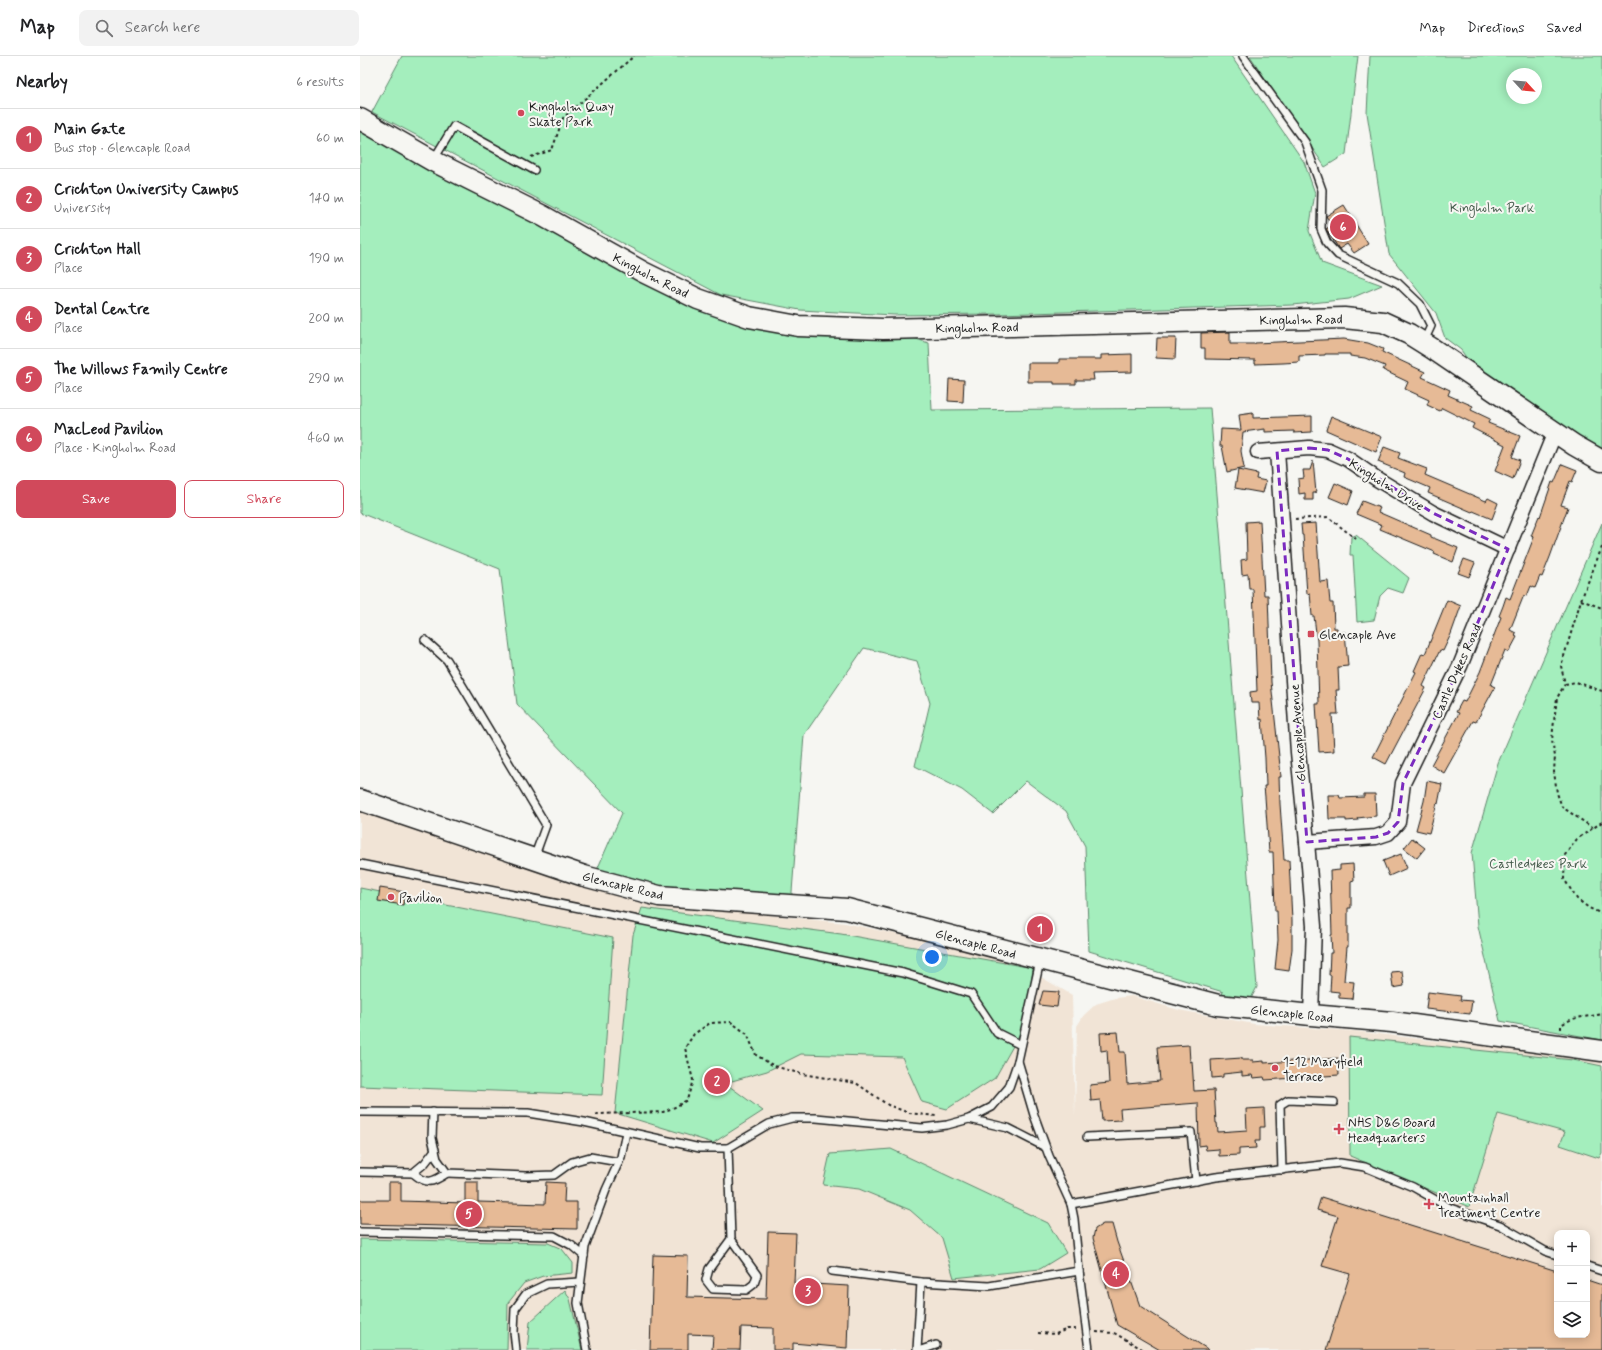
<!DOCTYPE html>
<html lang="en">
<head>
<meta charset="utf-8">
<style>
	:root { --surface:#fff; --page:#f2f2f2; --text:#202124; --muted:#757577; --line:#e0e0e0; --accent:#d1495b }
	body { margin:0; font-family:Mynerve,sans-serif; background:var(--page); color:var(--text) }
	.controls { position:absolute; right:12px; bottom:12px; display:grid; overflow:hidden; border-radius:8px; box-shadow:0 2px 10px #0003 }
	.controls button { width:36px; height:36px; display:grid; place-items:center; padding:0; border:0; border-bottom:1px solid var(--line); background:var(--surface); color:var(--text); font:20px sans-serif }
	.compass { position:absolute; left:1146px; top:12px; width:36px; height:36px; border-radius:50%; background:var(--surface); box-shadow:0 2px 10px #0003; rotate:116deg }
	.you { position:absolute; left:572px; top:901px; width:14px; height:14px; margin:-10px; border:3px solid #fff; border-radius:50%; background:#1a73e8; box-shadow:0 0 0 6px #1a73e833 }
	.badge { display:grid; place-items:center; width:26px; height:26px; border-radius:50%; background:var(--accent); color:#fff; font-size:13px; font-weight:700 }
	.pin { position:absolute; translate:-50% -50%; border:2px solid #fff; box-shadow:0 1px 4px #0006 }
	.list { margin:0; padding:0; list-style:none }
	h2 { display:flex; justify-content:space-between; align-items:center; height:52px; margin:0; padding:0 16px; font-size:17px }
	h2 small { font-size:13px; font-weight:400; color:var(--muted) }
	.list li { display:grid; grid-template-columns:26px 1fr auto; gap:12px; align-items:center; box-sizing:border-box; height:60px; padding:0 16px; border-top:1px solid var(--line) }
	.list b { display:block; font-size:15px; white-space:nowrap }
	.list p { margin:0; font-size:13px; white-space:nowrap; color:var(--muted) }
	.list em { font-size:13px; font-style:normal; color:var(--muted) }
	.actions { display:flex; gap:8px; padding:12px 16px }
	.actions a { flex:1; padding:9px 0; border:1px solid var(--accent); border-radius:8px; text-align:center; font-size:14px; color:var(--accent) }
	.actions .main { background:var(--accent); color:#fff }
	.icon { flex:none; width:22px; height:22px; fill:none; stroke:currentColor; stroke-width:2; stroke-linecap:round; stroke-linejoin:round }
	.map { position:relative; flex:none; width:1242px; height:1294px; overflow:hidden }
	header { display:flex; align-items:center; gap:24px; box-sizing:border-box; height:56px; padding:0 20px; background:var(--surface); border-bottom:1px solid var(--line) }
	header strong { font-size:19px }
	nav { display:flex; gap:22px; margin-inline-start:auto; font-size:14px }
	.search { width:280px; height:36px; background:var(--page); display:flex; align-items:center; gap:10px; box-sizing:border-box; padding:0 14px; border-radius:8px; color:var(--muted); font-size:15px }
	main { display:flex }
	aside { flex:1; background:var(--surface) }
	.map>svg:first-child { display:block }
	.built { fill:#f1e4d6; fill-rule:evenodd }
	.green { fill:#a4eebd; stroke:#60856c; fill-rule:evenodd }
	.building { fill:#e6ba96; stroke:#1c1c1c }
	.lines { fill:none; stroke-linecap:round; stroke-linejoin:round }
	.lane-casing { stroke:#1c1c1c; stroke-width:10 }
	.street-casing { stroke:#1c1c1c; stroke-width:17 }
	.secondary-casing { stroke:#1c1c1c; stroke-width:23 }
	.path { stroke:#1c1c1c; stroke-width:2; stroke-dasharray:3 3; stroke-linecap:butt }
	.lane { stroke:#f6f6f2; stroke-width:7 }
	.street { stroke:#f6f6f2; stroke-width:14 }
	.secondary { stroke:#f6f6f2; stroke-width:20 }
	.marked { fill:none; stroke:#7b2cbf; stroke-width:3; stroke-dasharray:8 5; stroke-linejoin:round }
	.poi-dot { fill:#d1495b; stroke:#f6f6f2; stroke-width:1.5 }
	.labels { text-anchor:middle; stroke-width:4; stroke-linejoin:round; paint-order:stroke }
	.poi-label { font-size:13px; fill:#1c1c1c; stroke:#f6f6f2; text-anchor:start }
	.park-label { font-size:13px; fill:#455b4c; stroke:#f6f6f2 }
	.street-label { font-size:13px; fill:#1c1c1c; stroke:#f6f6f2 }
</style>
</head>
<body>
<header>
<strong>Map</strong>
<div class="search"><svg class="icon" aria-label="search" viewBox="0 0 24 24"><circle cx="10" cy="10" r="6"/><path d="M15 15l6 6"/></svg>Search here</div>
<nav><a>Map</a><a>Directions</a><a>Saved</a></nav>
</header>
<main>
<aside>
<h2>Nearby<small>6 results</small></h2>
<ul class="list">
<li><span class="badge">1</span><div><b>Main Gate</b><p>Bus stop · Glencaple Road</p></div><em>60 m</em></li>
<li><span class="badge">2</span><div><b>Crichton University Campus</b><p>University</p></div><em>140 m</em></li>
<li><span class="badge">3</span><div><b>Crichton Hall</b><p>Place</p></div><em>190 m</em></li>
<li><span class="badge">4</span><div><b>Dental Centre</b><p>Place</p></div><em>200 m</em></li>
<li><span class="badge">5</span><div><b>The Willows Family Centre</b><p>Place</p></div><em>290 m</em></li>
<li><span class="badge">6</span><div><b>MacLeod Pavilion</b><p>Place · Kingholm Road</p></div><em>460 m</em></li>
</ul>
<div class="actions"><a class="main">Save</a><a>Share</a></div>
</aside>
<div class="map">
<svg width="1242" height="1294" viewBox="0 0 1242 1294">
	<rect width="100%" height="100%" fill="#f6f6f2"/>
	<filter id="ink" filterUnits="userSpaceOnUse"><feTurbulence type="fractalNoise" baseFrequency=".025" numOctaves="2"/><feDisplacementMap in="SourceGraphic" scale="8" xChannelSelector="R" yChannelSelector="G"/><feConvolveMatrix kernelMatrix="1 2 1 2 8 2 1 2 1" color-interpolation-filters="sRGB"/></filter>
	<g filter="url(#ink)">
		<!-- built -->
		<path class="built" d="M0,751l278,94 207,22 163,35 64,37 3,121 2,-90 7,-11 12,-11 19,-6 17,-2 47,14 75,14 100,7 109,13 100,9 39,7v290h-1242zM1197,1177h30v102h-30z"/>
		<!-- green -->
		<g class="green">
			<path d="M42,0h829l73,106 11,31 -6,38 13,32 60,22 -33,14 -56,6 -295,9 -104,1 -94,-5 -79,-15 -349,-183z"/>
			<path d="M890,0h108l-12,98 -21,13z"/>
			<path d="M1010,0h232v399l-120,-74 -21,-31 -16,-12 -9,-25 -47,-59 -22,-141zM1152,18h24v24h-24z"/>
			<path d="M0,63l389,198 134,12 46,14 3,67 278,-2 47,579 -11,21 -28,-3 5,-13 -134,-41 -4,-105 -19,-35 -40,-30 -33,33 -31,-24 -47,-24 15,-63 -13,-42 -53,-13 -60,87 -13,170 -198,-26 29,-66 -105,-109 -17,-135 -140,-56z"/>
			<path d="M1242,467v517l-102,-19 -22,-95 -6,-73 26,-90z"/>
			<path d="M996,479l53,43 -6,15 -15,-5 -8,8 -6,24 -17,2 -4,-67h-3l1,-18z"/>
			<path d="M0,832l253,50 -11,157 -242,-9z"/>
			<path d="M282,852l199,26 192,34 -6,53 -32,57 -48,31 -25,-7 -20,-45 -101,-3 -34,17 -42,12 38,28 -50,32 -98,-30 18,-178z"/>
			<path d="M989,981l224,23 29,6v87l-3,5 -39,-13 5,-13 -67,-18 -29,93 -119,-51z"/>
			<path d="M531,1093l157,74 18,30 -26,16 -86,9 -12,-40 -32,-28 -51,-21 -36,-4 7,-31z"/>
			<path d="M0,1183l188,4 14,6 11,14v10l-30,3 -19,7 -16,20 -1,47h-147z"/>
			<path d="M205,1234l5,9 12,51h-55l3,-28z"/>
		</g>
		<!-- building -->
		<g class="building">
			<path d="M984,149l24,39 -14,9 -7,-9 -8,5 -13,-20 6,-4 -6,-9z"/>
			<path d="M870,276v12h25v-1l89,-4 24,4 15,6 -1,3 43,20 -3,5 28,13 -2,5 25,11 -2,4 19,9 -2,4 32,13 -8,21 8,3 -7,19 -18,-8 10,-26 -33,-17 2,-4 -32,-16 -2,3 -13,-6 2,-5 -24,-11 3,-7 -25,-12 2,-4 -20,-8 -15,-2v-2h-25v1l-26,1v6l-16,1 -28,1v-4l-50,-1v-11h-4v-15z"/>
			<path d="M797,282h19l-1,21 -19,-1z"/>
			<path d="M772,298v18l-39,1 1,7h-18v4h-22v-2h-26v-19h31v-4h42v-4z"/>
			<path d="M589,323l15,1 -1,22 -15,-1z"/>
			<path d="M893,357v5l59,-2v16l-18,1v-2l-29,1v-3l-22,3 -2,19 3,17 -17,4 -5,-26h-2l1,-17 20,1 -2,-15z"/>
			<path d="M971,360l51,21 -6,15 -50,-22z"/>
			<path d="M1024,391l16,6 -2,5 29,11 -2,6 61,26 2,-3 10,5 -6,16 -19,-8 -1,1 -44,-19 2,-5 -26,-11 1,-4 -27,-11z"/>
			<path d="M953,405l3,32h-3v7h-8v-7l-6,1 -1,-15 6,-1 -1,-8h7z"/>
			<path d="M1202,408l15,6 -5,12 -2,-1 -9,24 7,2 -18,50 -8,20 -2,-1 -5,12 -4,-2 -4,10 -3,-1 -14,35 6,3 -1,3 2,1 -8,15 -4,-2 -14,35 4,2 -19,35 -3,-1 -29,52 -13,-8 28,-52 -3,-1 6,-11 3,1 15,-30 21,-55 -2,-1 4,-10 3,-9 4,2 24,-62 -3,-1 8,-20 1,1 12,-35 2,1z"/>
			<path d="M878,414l19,4 -1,5 10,2 -3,12 -28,-5z"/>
			<path d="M975,427l18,8 -5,14 -19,-8z"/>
			<path d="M1002,445l18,7 -2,4 53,23v2l27,11 -5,14 -19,-8 1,-2 -55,-23 2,-4 -26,-11z"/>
			<path d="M900,465l4,74h4l3,87 9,84 1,11h-2l1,27 4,56h5l3,60v29l-3,22 -14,-2 3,-29 -1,-29h-2l-2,-59h-4l-4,-55 -1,-11h2l-1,-28 -3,-39 -2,1 -1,-17h-8l-1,-11 7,-1 -4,-102h-4l-1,-15 -6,1 -1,-15 6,-1 -1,-37z"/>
			<path d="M956,467l4,59 8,-1 2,22h3l1,25h3v5l8,-1 3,34 -10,1 1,23h-3l2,24h-6l2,37 -15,1 -3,-48h3l-2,-63 -3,-25h-2l-2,-23 -3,1 -4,-59h-1l-1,-11z"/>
			<path d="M1104,503l11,4 -6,14 -11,-4z"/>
			<path d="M1087,544l14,6 -10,28 -8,17 -3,-1 -17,36 3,2 -40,76 -13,-7 43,-85 -2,-1 8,-18 3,1z"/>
			<path d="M1067,725l15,3 -4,20 -1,-1 -8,30 -13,-3 8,-29z"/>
			<path d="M1004,738h11l1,22 -19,2 1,2 -12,1v-2h-17l-1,-24h11l1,3 24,-1z"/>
			<path d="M1052,782l13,10 -8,10 -13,-10z"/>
			<path d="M1041,798l6,14 -18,8 -6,-15z"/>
			<path d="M993,808l1,16 -3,1v27h-3v39h-1l-3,34 10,1 -2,17 -13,-1v-6l-9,-1 1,-16h-2l1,-22h2l-1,-18h1l-2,-64 10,-1v-5z"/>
			<path d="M20,832l25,4 -2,13 -25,-4z"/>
			<path d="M1042,915l2,15 -11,2 -2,-16z"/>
			<path d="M683,935l16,1 -2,15 -18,-2z"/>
			<path d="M1068,936l33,4 -1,4 12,1 -2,13 -44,-5z"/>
			<path d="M758,976l2,20h5l2,32 33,-3 -3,-34 32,-2 1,17 2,-1 2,30 20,-1 2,33h1l1,9 29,-2 -1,-21 18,-1 1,19h-5v14h-5l1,7 -17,1v6l-20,1v-7l-13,1 -1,-5 -6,1 -1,-43 -78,6 1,11 -19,1 -2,-21 -9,1 -1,-16 19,-2 -2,-33 -6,1 -1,-18z"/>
			<path d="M882,1002v2h11v2l11,-1v2l74,-5 1,17 -74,5 -1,-3 -11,1 -1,-3 -10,1v-4l-19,2v3l-11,1 -1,-18z"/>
			<path d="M29,1126h12v19l64,2v-21h13v20l67,2 1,-22 19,1 -1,19h13v27l-217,-5v-24h29z"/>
			<path d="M961,1141l236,74v64h30v-55l15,5v65h-276l24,-76 -28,-8 16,-50 -21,-6z"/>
			<path d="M743,1168h9l5,18 23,64 69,44h-49l-43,-25 -24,-87 2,-9z"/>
			<path d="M408,1176l28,1 -2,50 55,3 -2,62 -54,-5v7h-20v-22l-32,-1 -1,23h-28l1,-15 -25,-1v16h-38l3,-95 35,1 -1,41 79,2z"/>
		</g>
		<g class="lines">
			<defs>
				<g id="lane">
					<path d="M883,0l62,86 17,48 -1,39 6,14 11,12 60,28 22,21 11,22 -7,15"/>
					<path d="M74,103l20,-33 80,44"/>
					<path d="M65,584l22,20 99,165 -12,33"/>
					<path d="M0,808l543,109 68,21 26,39 24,12"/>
					<path d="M658,1005l16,54 15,41 22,48 3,15 5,52 10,79"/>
					<path d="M0,1056l168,1 56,9 116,26h28l41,-24 23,-6h24l106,10 25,-3 22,-6 23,-12 17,-20 9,-26 22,-100"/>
					<path d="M73,1056l-1,26 5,21 10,14 79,3 28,-1 18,-13 18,-5 29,5"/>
					<path d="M609,1063l39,9 37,19"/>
					<path d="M727,1081l104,-5 5,49"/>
					<path d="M368,1092l3,91 -22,30 -3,11 7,9 33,1 8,-6 3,-9 -26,-36"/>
					<path d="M922,1114l-2,-65 8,-5 46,2"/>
					<path d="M0,1116l53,1 12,-10 10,-13"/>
					<path d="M53,1117c14,12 19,10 34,0"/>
					<path d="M711,1148l145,-27 124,-14 25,4 48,20 37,21 50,17 45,26 12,4"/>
					<path d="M0,1176l194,4 17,9 13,11"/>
					<path d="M1227,1210l15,5"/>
					<path d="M472,1215l89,11 68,4 90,-15"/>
					<path d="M156,1294l-2,-18 1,-23 11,-15 21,-10 33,-2"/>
					<path d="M227,1294l-9,-47 7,-56 21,-57 15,-33 5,-25"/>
					<path d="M557,1294l4,-68"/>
					<path d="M561,1294l15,-5"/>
				</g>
				<g id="street">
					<path d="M917,395l21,301 9,90 7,84 -3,89"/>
					<path d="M898,396l51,-4 19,2 20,9 29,20 56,34 75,36"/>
					<path d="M947,786l69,-5 12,-4 10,-11 5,-39 57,-117 95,-234"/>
				</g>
				<g id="secondary">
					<path d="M0,63l73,42 110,55 100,56 55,27 51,18 49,9 85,3 461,-11 39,4 26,12 24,15 141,96 28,16"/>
					<path d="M0,744l224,76 75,20 188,13 371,96 93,10 81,7 210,29"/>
				</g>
			</defs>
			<!-- lane casing -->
			<use href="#lane" class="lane-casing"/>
			<!-- street casing -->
			<use href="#street" class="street-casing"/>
			<!-- secondary casing -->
			<use href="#secondary" class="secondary-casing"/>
			<!-- path -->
			<g class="path">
				<path d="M171,101l21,-7 11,-32 71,-62"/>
				<path d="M935,463l33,-2 28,22"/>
				<path d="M1221,544l21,8"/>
				<path d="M1205,628l11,-2 26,9"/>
				<path d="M1242,766l-25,17 -12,16 -1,24 13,20 12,9 13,6"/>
				<path d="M1233,772l-31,-21 -5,-14 -3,-21 1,-16 -3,-15 1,-12 4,-31 8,-14 -4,-18 20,-66 21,-53"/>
				<path d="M1201,973v-4c15,-10 25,-7 41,-11"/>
				<path d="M236,1059l2,-1 65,-2 12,-5 12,-7 6,-20 -8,-32 9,-14 16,-11 21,-1 16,12 9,21 18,11 28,8 54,9 32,22 21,8 27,3"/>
				<path d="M736,1276l18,1 30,17"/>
				<path d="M678,1277l18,1 11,-5h11"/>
			</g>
			<!-- lane -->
			<use href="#lane" class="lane"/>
			<!-- street -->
			<use href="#street" class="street"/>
			<!-- secondary -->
			<use href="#secondary" class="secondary"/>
		</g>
	</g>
	<!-- marked area -->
	<path class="marked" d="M949,392l19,2 20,9 85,54 75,36 -48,117 -57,117 -5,39 -10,11 -12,4 -69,5 -30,-391z"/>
	<!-- markers -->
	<g class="poi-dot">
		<circle cx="161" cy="57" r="4"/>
		<rect x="947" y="574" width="8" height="8" rx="2"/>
		<circle cx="31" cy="841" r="4"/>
		<circle cx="915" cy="1012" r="4"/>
		<path d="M977 1067h4v4h4v4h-4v4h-4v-4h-4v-4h4z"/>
		<path d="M1067 1142h4v4h4v4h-4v4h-4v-4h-4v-4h4z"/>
	</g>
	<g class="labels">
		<!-- poi labels -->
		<g class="poi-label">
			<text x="169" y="55">Kingholm Quay<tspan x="169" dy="15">Skate Park</tspan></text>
			<text x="959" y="583">Glencaple Ave</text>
			<text x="39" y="846">Pavilion</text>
			<text x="923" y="1010">1-12 Maryfield<tspan x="923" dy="15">Terrace</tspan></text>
			<text x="988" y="1071">NHS D&amp;G Board<tspan x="988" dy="15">Headquarters</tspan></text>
			<text x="1078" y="1146">Mountainhall<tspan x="1078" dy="15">Treatment Centre</tspan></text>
		</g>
		<!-- park labels -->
		<g class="park-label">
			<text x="1132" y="156">Kingholm Park</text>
			<text x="1178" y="812">Castledykes Park</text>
		</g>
		<!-- street labels -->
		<g class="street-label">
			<text transform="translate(291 219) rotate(27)" y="5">Kingholm Road</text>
			<text transform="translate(941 263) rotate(-1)" y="5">Kingholm Road</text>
			<text transform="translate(617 271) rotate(-1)" y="5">Kingholm Road</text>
			<text transform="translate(1027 428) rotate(32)" y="5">Kingholm Drive</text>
			<text transform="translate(1096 615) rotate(-66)" y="5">Castle Dykes Road</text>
			<text transform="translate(937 677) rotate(-94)" y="5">Glencaple Avenue</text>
			<text transform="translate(263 829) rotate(14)" y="5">Glencaple Road</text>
			<text transform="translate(616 887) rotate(15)" y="5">Glencaple Road</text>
			<text transform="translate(932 957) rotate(6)" y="5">Glencaple Road</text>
		</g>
	</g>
</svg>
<div class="controls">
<button>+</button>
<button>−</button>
<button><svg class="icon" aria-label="layers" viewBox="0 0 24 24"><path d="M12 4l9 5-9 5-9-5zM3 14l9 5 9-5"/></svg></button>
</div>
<svg class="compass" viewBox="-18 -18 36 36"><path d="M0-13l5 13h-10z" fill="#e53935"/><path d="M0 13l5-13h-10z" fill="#757577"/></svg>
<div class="you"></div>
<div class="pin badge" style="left:680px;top:873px">1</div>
<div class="pin badge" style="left:357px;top:1025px">2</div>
<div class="pin badge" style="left:448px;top:1235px">3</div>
<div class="pin badge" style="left:756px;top:1218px">4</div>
<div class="pin badge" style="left:109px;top:1158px">5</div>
<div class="pin badge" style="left:983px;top:171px">6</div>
</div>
</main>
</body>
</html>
